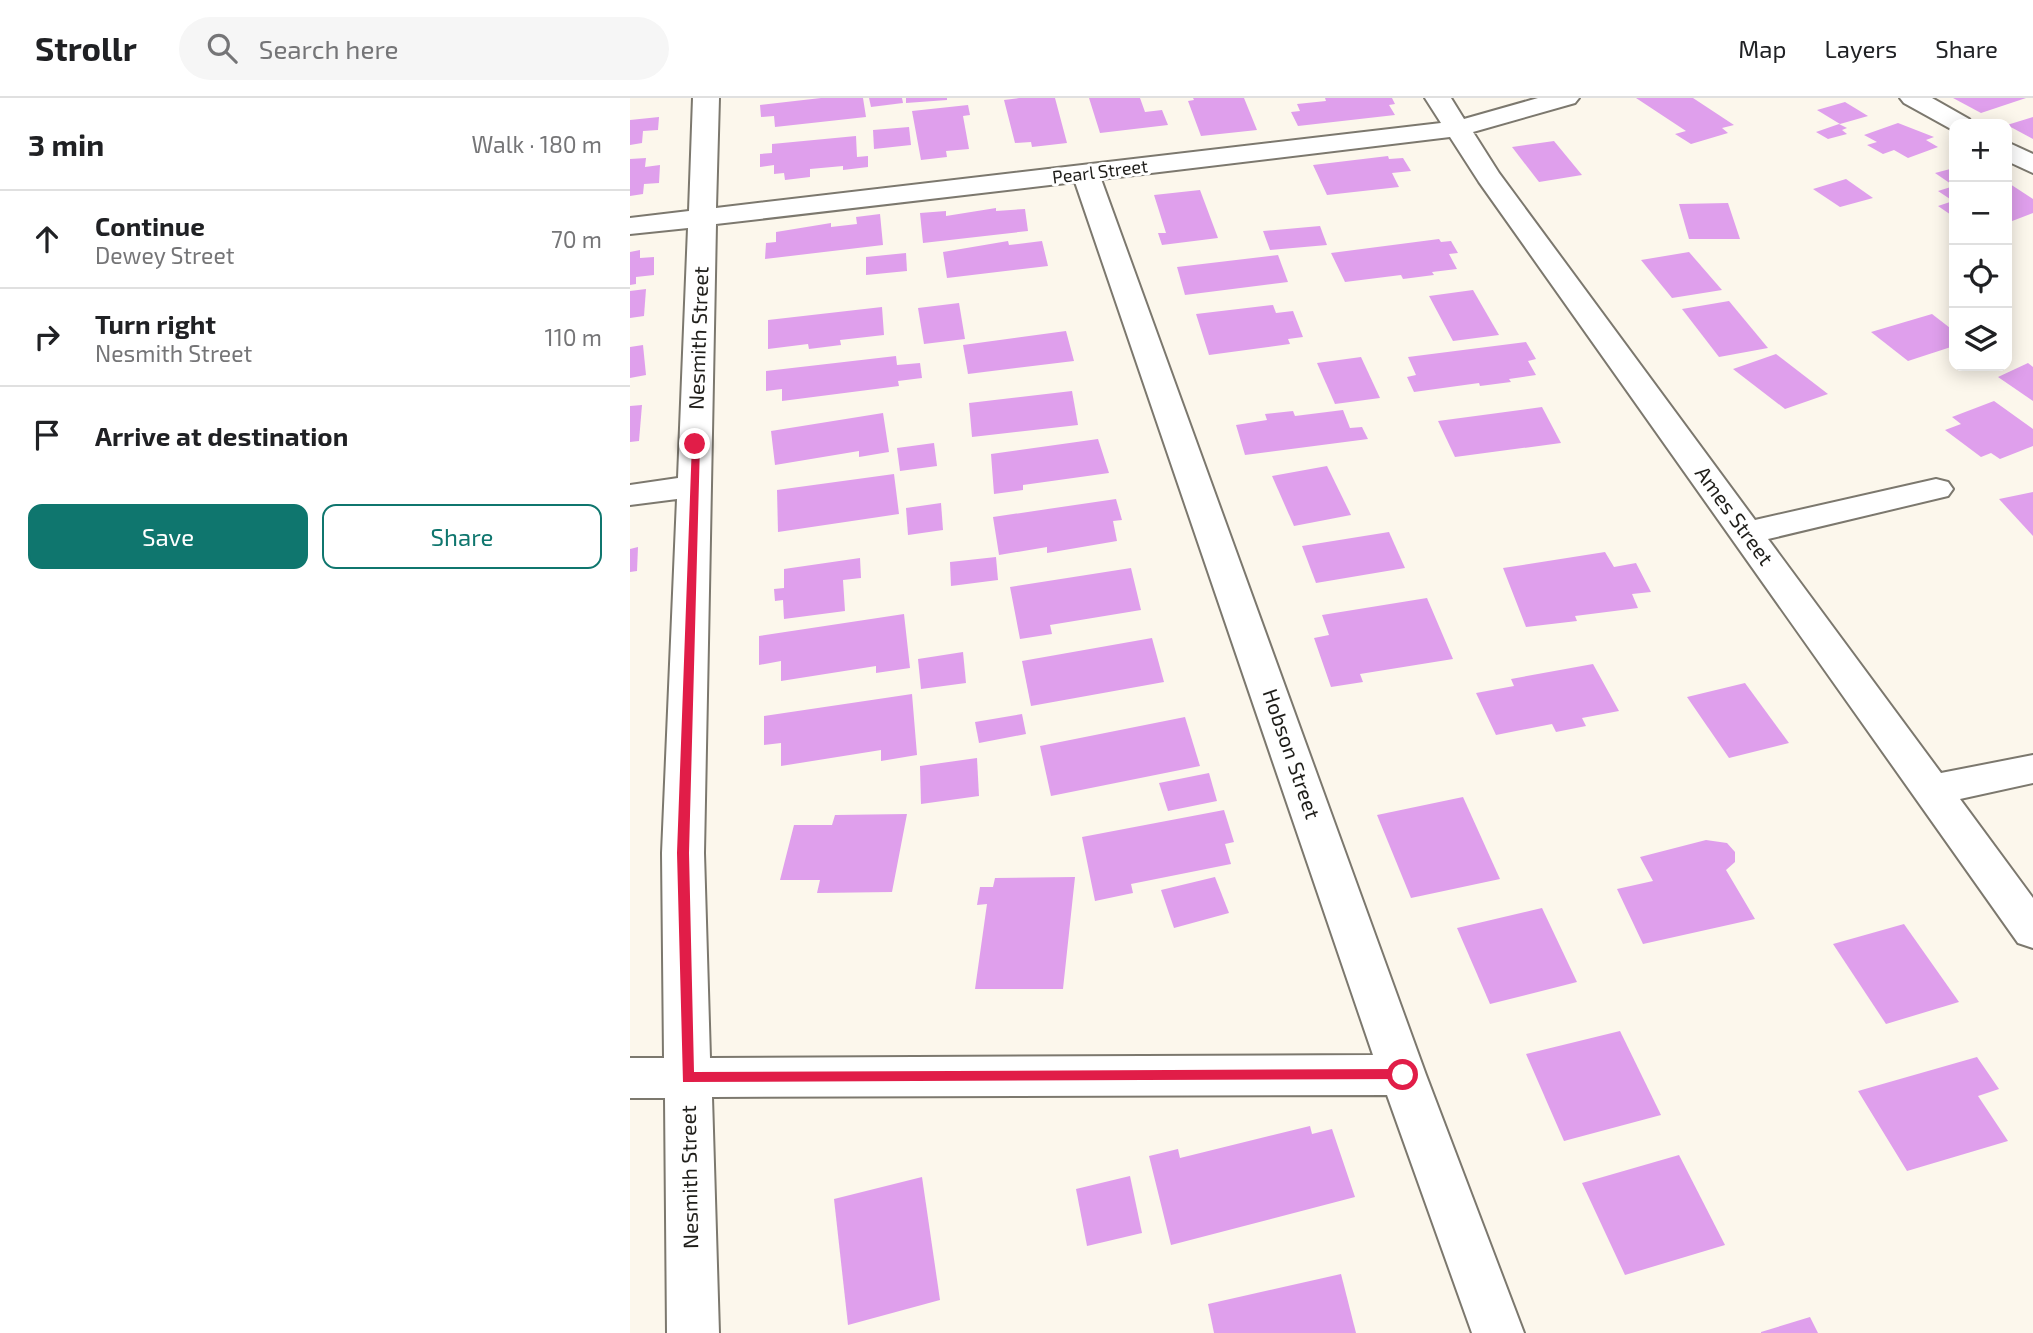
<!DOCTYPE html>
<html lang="en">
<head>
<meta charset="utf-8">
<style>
	:root { --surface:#fff; --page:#f6f6f6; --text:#202124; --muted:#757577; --line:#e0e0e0; --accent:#0f766e }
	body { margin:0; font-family:"Exo 2",sans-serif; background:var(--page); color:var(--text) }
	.controls { position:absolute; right:21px; top:21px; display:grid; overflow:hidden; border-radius:14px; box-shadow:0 4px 18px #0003 }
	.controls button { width:63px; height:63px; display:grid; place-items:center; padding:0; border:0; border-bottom:2px solid var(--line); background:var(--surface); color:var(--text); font:35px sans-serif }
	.stop { position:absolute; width:21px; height:21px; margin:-16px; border:5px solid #e11d48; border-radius:50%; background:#fff }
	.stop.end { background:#e11d48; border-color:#fff; box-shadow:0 2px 7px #0008 }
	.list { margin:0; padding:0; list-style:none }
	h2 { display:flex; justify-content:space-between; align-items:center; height:91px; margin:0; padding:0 28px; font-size:30px }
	h2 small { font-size:23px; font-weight:400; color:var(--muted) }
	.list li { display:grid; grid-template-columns:46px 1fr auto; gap:21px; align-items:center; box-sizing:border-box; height:98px; padding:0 28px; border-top:2px solid var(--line) }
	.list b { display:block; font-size:26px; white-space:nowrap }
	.list p { margin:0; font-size:23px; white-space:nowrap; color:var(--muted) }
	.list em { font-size:23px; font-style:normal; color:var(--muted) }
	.actions { display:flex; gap:14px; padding:21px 28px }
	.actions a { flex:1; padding:16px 0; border:2px solid var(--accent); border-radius:14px; text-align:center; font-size:24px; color:var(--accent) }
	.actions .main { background:var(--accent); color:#fff }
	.icon { flex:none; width:38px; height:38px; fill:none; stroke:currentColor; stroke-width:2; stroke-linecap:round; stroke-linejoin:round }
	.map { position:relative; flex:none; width:1403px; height:1235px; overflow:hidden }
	header { display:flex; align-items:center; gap:42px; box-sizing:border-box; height:98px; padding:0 35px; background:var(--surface); border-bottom:2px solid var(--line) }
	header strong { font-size:33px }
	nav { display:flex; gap:38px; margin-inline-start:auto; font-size:24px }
	.search { width:490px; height:63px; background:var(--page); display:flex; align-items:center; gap:18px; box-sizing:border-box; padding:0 24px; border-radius:38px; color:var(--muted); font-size:26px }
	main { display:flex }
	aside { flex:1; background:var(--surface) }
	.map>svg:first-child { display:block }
	.building { fill:#df9fec }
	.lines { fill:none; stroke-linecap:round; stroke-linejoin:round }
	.minor-casing { stroke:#7c786e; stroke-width:4 }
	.minor { fill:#fff; fill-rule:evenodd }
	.route { fill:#e11d48 }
	.labels { text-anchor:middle; stroke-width:6; stroke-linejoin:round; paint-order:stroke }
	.far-street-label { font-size:18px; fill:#1f1e1a; stroke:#fff }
	.street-label { font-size:21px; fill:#1f1e1a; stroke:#fff }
</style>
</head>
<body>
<header>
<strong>Strollr</strong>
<div class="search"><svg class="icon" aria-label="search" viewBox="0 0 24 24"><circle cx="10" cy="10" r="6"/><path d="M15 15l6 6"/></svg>Search here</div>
<nav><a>Map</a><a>Layers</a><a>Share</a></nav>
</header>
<main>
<aside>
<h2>3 min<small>Walk · 180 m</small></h2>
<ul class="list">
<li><svg class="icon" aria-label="ahead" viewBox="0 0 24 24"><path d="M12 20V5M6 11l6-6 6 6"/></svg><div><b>Continue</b><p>Dewey Street</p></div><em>70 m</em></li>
<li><svg class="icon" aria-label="right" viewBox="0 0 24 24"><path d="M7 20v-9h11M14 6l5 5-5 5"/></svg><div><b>Turn right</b><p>Nesmith Street</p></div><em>110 m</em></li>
<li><svg class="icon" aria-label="arrive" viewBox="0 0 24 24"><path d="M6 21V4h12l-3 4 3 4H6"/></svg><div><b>Arrive at destination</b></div></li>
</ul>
<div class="actions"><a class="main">Save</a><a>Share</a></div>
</aside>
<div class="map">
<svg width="1403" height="1235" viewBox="0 0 1403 1235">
	<rect width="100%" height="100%" fill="#fcf7ec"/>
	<!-- building -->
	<g class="building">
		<path d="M191,0h42l3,19 -91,10 -1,-11 -13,1 -1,-12z"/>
		<path d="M239,0h33l1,5 -32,4z"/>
		<path d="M276,0h41v2l-41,3z"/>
		<path d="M389,0h36l12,45 -35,4 -1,-5 -16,1 -11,-43z"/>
		<path d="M459,0h51l5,14 17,-2 6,15 -68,8z"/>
		<path d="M563,0h51l13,32 -56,6 -13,-35 6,-1z"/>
		<path d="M695,0h67l3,6 -6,1 6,10 -97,11 -7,-14 9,-1 -3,-7 29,-3z"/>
		<path d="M1006,0h57l41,27 -12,3 6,5 -37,11 -16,-10 11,-3z"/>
		<path d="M1323,0h73l-45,15z"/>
		<path d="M1215,4l23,14 -28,8 -23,-14z"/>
		<path d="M338,7l2,10 -7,1 6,33 -23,2 1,6 -26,3 -9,-49z"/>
		<path d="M29,19l-1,13 -15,1 -1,12 -12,2v-25z"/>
		<path d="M1403,19v22l-26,-14z"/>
		<path d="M1268,25l36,14 -8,3 12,7 -30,11 -14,-8 -11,4 -16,-9 10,-3 -13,-7z"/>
		<path d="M1209,26l8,4 -5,2 5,4 -19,5 -12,-7z"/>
		<path d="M279,29l2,18 -37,4 -1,-19z"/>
		<path d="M226,38l1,21 11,-1v11l-25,3v-4l-33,3v8l-25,3 -1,-7 -10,1v-9l-14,2v-13l12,-1v-9z"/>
		<path d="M924,43l28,34 -43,7 -27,-35z"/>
		<path d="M758,58l1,3 14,-1 8,13 -19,2 7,14 -72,8 -14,-30z"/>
		<path d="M16,60l-1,9 15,-2 -1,18 -15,1 -1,10 -13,2v-37z"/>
		<path d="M1324,70v18l-19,-13z"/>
		<path d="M1216,81l27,19 -33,9 -27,-18z"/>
		<path d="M1380,86l23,15v14l-26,10v-38z"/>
		<path d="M1324,88v31l-16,-11 15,-5 -15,-10z"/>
		<path d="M570,92l18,48 -56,7 -4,-12h8l-12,-38z"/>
		<path d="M1098,105l12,36h-51l-10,-35z"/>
		<path d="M366,110v3l29,-2 3,22 -105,12 -3,-30 26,-2v5z"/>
		<path d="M250,116l3,31 -118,14 1,-16 10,-1v-10l55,-9v4l26,-3 -1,-7z"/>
		<path d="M690,128l7,19 -57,5 -7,-19z"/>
		<path d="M809,141l2,3 10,-1 7,12 -9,1 8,15 -25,3 2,3 -31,4 -2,-4 -56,7 -14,-29z"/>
		<path d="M378,143l1,4 33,-4 6,25 -101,12 -4,-26z"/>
		<path d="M10,152v8l14,-1v18l-18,2v7l-6,1v-33z"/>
		<path d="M1059,154l33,38 -50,8 -31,-38z"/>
		<path d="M276,155l1,18 -41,4v-18z"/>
		<path d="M648,157l10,27 -103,13 -8,-28z"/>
		<path d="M16,191l-2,27 -14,2v-27z"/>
		<path d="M843,192l26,45 -46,6 -24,-45z"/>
		<path d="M1099,203l39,47 -49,9 -37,-48z"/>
		<path d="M329,205l6,36 -41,5 -6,-36z"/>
		<path d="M643,207l3,8 17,-2 10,26 -15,2 2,5 -81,11 -13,-41z"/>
		<path d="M252,209l2,28 -44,5 1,5 -32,4 -1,-5 -40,5v-29z"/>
		<path d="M1302,216l22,17v15l-46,15 -37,-29z"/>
		<path d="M436,233l8,30 -106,13 -5,-29z"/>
		<path d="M896,244l10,17 -8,2 8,14 -27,4 2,3 -31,4 -1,-3 -65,9 -7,-15 9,-2 -8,-18z"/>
		<path d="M13,247l3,30 -16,3v-31z"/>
		<path d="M1146,256l52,40 -43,15 -52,-40z"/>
		<path d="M266,258l1,9 23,-2 2,15 -24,3 1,5 -117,15v-12l-16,2v-20z"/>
		<path d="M731,259l19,41 -45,6 -18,-41z"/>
		<path d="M1398,265l5,4v34l-35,-24z"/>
		<path d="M442,293l6,34 -106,12 -3,-34z"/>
		<path d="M1364,303l39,28v17l-33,13 -9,-6 -10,4 -36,-27 16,-6 -9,-7z"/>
		<path d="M12,307l-3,36 -9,1v-36z"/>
		<path d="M912,309l19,36 -106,14 -17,-36z"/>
		<path d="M713,312l7,18 12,-1 6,12 -123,16 -9,-30 31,-5 -2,-6 28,-3 2,5z"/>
		<path d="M253,315l6,39 -30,5v-6l-84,14 -4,-34z"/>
		<path d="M468,341l11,34 -86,12v5l-29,4 -3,-40z"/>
		<path d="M304,345l3,23 -37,5 -3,-23z"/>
		<path d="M697,368l24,49 -57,11 -22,-50z"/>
		<path d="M264,376l5,40 -121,18 -1,-42z"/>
		<path d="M1403,394v44l-34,-37z"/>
		<path d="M486,401l6,21 -9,1 4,20 -70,12v-6l-48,8 -6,-38z"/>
		<path d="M311,405l2,27 -35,5 -2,-27z"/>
		<path d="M759,434l16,36 -89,15 -14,-37z"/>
		<path d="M8,449l-1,24 -7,1v-23z"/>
		<path d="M975,454l9,15 22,-4 15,29 -19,2 6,14 -63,8 2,5 -51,6 -23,-59z"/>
		<path d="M366,459l2,23 -47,6 -1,-24z"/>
		<path d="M230,460l1,20 -18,2 2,31 -61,8 -1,-19 -8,1 -1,-12 10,-1v-19z"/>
		<path d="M501,470l10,42 -91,15 2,9 -32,5 -10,-52z"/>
		<path d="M797,500l26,61 -93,15 3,8 -32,5 -17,-49 15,-3 -7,-20z"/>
		<path d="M274,516l6,54 -34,5v-7l-95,15v-20l-22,4v-29z"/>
		<path d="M522,540l12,44 -133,24 -9,-45z"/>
		<path d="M333,554l3,31 -45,6 -3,-30z"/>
		<path d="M963,566l26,47 -37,7 4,8 -30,6 -4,-8 -56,11 -20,-42 38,-7 -3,-7z"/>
		<path d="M1115,585l44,60 -60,15 -42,-61z"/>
		<path d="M282,596l5,61 -36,6v-11l-100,16v-23l-17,2v-29z"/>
		<path d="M392,616l4,20 -47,9 -4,-21z"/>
		<path d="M555,619l15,49 -149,30 -11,-50z"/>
		<path d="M347,660l2,38 -58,8 -1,-38z"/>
		<path d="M579,675l8,28 -49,10 -9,-28z"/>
		<path d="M833,699l37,82 -89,19 -34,-83z"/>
		<path d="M594,712l10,32 -9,2 6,20 -100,20 2,9 -38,8 -13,-64z"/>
		<path d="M277,716l-15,78 -75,1 3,-13h-40l14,-55h38l3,-10z"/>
		<path d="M1076,742l21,3 8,9v10l-9,8 29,49 -112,25 -26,-55 36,-8 -13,-24z"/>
		<path d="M445,779l-12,112h-88l12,-85 -10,1 3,-18h13l2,-9z"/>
		<path d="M585,779l14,36 -55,15 -13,-38z"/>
		<path d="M912,810l35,74 -87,22 -33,-76z"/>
		<path d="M1274,826l55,78 -73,22 -53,-80z"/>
		<path d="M990,933l41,84 -97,26 -38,-87z"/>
		<path d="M1347,959l22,32 -21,7 30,45 -101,30 -49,-80z"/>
		<path d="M680,1028l2,8 20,-5 23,68 -184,48 -22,-89 29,-7 2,9z"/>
		<path d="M1049,1057l46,90 -100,30 -43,-92z"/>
		<path d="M500,1078l12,57 -55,13 -11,-57z"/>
		<path d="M292,1079l18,123 -92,25 -14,-126z"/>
		<path d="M711,1176l15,59h-142l-6,-29z"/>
		<path d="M1180,1219l8,16h-57v-1z"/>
	</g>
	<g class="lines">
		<defs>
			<g id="minor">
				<path d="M63,0h26l-3,110 725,-85 -16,-25h26l13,21 74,-21h41l-4,5 -102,29 26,41 256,347 181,-41 12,3 5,7 -5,7 -180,43 173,234 92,-18v28l-73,16 73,99v50l-15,-5 -539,-761 -29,-45 -349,42 325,896 98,258h-52l-85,-238 -675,2 7,236h-52l-2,-235h-35v-40h34l-2,-205 15,-354 -47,6v-20l48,-7 10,-250 -58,6v-16l59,-7zM445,84l298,873 -663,3 -6,-205 12,-629z"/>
				<path d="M1270,0h32l37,21 4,5h-19v6l-3,-1 -47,-26z"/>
				<path d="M1377,44l26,12v19l-26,-12z"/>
			</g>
		</defs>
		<!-- minor casing -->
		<use href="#minor" class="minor-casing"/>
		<!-- minor -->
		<use href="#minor" class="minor"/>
	</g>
	<!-- route -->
	<path class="route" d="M62,344l8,2 -11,409 5,219 709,-3 7,6 -2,4 -725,3 -6,-229z"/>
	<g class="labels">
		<!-- far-street labels -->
		<g class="far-street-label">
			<text transform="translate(470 74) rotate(-7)" y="6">Pearl Street</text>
		</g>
		<!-- street labels -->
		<g class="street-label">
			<text transform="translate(69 240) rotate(-88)" y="7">Nesmith Street</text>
			<text transform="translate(1104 418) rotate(54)" y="7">Ames Street</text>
			<text transform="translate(661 656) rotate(71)" y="7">Hobson Street</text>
			<text transform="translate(60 1079) rotate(-91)" y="7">Nesmith Street</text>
		</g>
	</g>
</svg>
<div class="controls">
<button>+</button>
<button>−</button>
<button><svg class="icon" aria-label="locate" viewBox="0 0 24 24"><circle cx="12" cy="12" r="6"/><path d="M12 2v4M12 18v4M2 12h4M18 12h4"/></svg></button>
<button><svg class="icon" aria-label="layers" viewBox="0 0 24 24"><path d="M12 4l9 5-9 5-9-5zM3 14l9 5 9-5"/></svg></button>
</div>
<div class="stop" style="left:773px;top:977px"></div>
<div class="stop end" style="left:65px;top:346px"></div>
</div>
</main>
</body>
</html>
